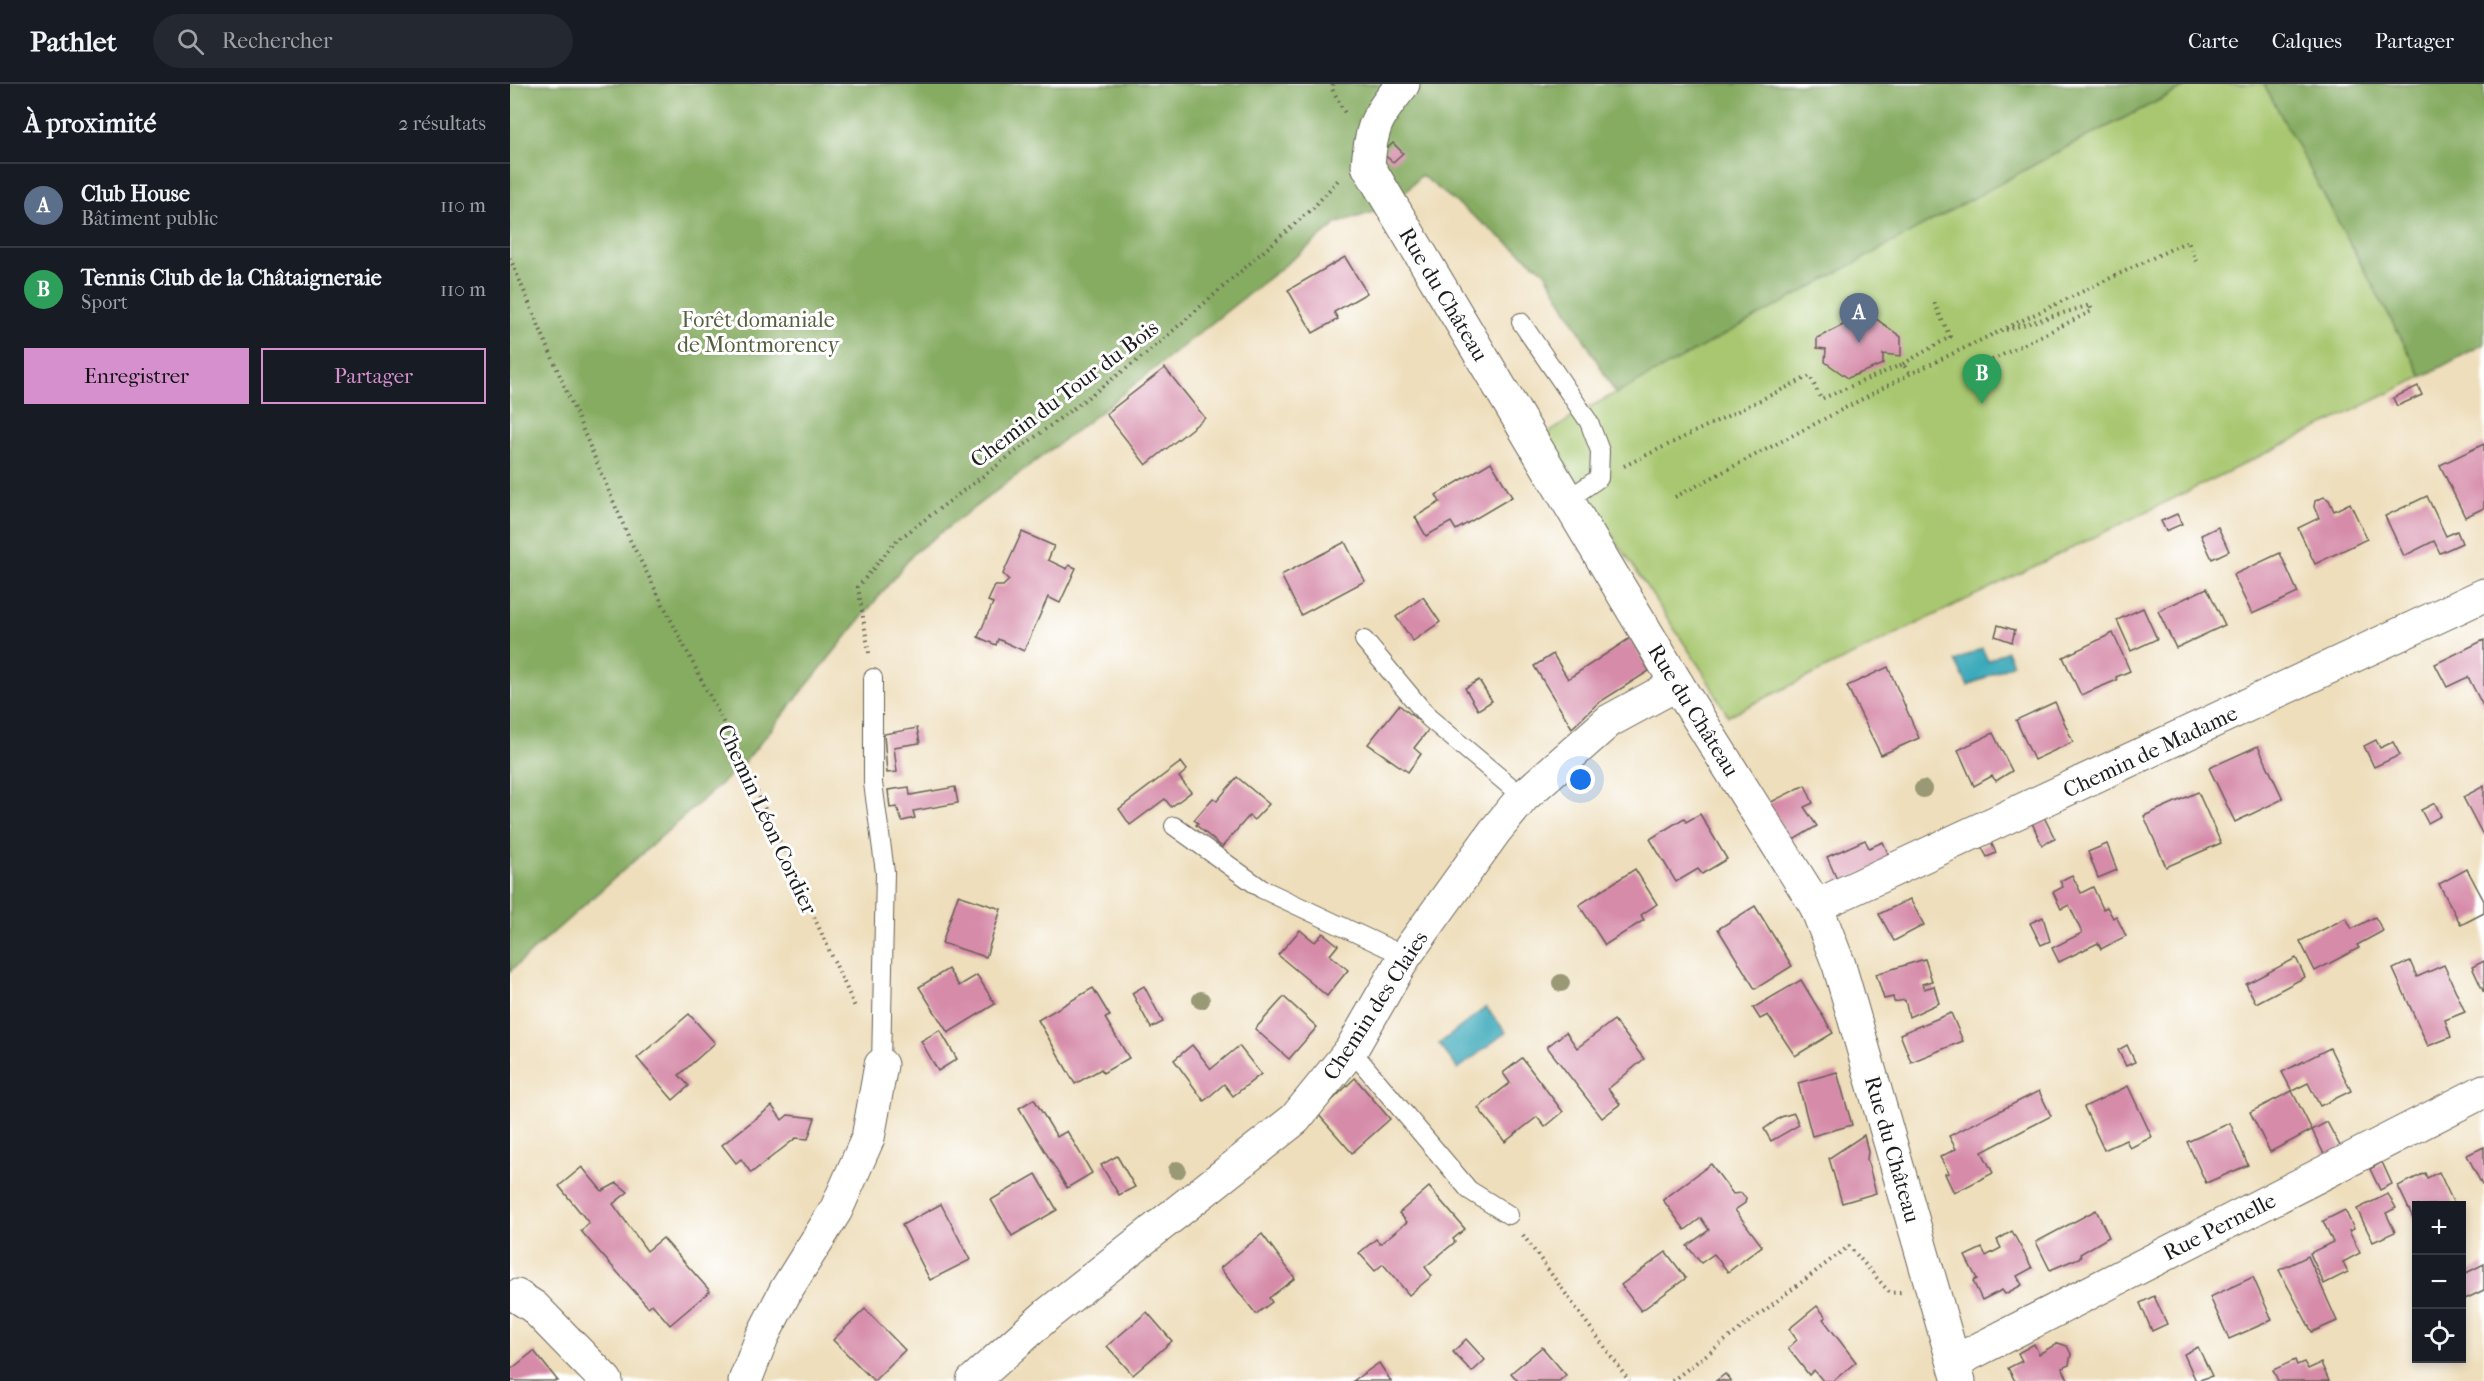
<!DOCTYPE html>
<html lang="fr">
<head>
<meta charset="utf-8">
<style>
	:root { --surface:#171b24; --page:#242831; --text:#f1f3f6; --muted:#9ea1a6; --line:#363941; --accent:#d690ce }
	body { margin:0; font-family:"IM FELL French Canon",serif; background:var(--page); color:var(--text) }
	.controls { position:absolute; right:18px; bottom:18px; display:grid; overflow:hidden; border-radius:0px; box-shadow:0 3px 9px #0003 }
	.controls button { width:54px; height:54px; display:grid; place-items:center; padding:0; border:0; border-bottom:2px solid var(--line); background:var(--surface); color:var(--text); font:30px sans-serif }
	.you { position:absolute; left:1071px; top:696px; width:21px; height:21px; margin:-15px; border:4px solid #fff; border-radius:50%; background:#1a73e8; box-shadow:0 0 0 9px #1a73e833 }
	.badge { display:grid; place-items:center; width:39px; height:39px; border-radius:50%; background:var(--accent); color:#fff; font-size:20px; font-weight:700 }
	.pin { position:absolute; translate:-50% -50px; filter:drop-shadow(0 2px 3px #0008) }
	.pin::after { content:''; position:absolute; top:32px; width:21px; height:18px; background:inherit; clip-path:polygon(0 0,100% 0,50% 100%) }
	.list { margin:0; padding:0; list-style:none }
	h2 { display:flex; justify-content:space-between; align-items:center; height:78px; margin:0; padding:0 24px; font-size:26px }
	h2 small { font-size:20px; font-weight:400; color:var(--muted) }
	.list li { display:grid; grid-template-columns:39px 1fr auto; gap:18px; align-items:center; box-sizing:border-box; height:84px; padding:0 24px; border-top:2px solid var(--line) }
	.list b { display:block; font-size:22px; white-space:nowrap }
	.list p { margin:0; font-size:20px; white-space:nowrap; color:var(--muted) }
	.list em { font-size:20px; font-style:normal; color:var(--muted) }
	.actions { display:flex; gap:12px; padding:18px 24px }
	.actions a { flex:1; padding:14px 0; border:2px solid var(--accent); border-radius:0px; text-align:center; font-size:21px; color:var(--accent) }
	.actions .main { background:var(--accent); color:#111 }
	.icon { flex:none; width:33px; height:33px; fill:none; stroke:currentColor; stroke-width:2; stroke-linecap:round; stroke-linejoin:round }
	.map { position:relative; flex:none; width:1974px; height:1297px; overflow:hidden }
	header { display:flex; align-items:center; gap:36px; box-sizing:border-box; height:84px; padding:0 30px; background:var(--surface); border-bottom:2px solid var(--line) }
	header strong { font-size:28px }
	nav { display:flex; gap:33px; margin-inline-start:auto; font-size:21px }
	.search { width:420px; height:54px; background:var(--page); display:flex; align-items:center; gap:15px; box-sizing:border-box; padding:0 21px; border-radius:33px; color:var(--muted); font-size:22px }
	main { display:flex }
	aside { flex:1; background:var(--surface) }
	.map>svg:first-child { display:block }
	.green { fill:#a8c76f; stroke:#627246; stroke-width:1.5 }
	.forest { fill:#86ac62; stroke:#51643f; stroke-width:1.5 }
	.water { fill:#3ba9ba; stroke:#2c626b; stroke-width:1.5 }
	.building { fill:#d68ba9 }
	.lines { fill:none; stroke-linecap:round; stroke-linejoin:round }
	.service-casing { stroke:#666054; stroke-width:20 }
	.minor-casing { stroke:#666054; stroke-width:35 }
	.path { stroke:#666054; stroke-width:4; stroke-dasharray:1.5 4.5; stroke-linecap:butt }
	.service { stroke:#fff; stroke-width:18 }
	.minor { stroke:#fff; stroke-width:33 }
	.tree { fill:#999976 }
	.labels { text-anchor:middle; stroke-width:6; stroke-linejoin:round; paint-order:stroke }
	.street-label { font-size:22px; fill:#1c1c1c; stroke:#fff }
	.park-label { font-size:22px; fill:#54603d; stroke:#fff }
</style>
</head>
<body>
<header>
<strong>Pathlet</strong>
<div class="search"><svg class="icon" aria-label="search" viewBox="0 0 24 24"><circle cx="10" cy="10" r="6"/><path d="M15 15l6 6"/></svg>Rechercher</div>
<nav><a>Carte</a><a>Calques</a><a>Partager</a></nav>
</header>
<main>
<aside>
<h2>À proximité<small>2 résultats</small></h2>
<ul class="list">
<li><span class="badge" style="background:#5c6f8a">A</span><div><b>Club House</b><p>Bâtiment public</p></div><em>110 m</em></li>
<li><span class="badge" style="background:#2e9e5b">B</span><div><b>Tennis Club de la Châtaigneraie</b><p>Sport</p></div><em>110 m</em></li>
</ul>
<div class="actions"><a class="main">Enregistrer</a><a>Partager</a></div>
</aside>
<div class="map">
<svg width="1974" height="1297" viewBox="0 0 1974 1297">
	<rect width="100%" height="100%" fill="#fff"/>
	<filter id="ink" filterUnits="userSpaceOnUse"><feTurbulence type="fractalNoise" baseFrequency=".0167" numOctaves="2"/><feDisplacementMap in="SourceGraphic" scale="12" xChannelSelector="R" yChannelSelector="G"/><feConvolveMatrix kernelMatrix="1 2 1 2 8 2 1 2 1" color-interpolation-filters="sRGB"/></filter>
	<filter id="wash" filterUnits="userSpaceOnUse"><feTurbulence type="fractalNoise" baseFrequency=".008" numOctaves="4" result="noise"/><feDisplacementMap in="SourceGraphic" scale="24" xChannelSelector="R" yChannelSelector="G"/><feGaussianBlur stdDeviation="1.35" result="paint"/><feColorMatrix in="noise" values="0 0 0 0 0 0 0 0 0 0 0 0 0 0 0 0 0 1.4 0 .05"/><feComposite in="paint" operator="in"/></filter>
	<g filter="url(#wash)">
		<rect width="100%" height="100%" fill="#eedebc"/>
		<!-- green -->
		<path class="green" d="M1681,0h73l158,293 -694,339 -27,-47 -155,-234 33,-22 484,-264z"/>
		<!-- forest -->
		<g class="forest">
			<path d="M0,0h1681l-128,65 -447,245 -71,-122 -124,-97 -28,31 -55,17 -252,200 -172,130 -170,210 -234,208z"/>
			<path d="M1754,0h220v260l-62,33z"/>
		</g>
		<!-- water -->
		<g class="water">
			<path d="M1472,564l6,13 19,-10 6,13 -45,22 -13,-25z"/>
			<path d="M976,923l20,25 -48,37 -19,-25z"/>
		</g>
		<g id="blocks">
			<!-- building -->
			<g class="building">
				<path d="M883,59l10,10 -10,9 -11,-9z"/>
				<path d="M835,173l22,36 -33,19 4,7 -25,14 -25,-43z"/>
				<path d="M1351,232l8,6 3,-6 29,21v19l-18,-2v10l-35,14 -23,-16 1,-13 -9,-1v-10z"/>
				<path d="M655,284l40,50 -59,47 -40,-51z"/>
				<path d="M1908,302l4,9 -25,11 -4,-8z"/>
				<path d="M1974,360v64l-19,9 -25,-52z"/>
				<path d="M981,378l21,35 -56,33 -5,-8 -25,14 -11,-19 25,-15 -4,-7z"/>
				<path d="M1917,412l19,40 11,-5 5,12 -22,10 -6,-12 -30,15 -19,-40z"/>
				<path d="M1814,413l5,3 5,11 16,-8 17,36 -52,25 -17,-36 21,-10 -5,-11 1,-6z"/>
				<path d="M1667,430l5,10 -16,7 -5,-10z"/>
				<path d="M1708,443l11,24 -17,8 -11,-24z"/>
				<path d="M512,448l32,14 -6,14 19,9 2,-4 7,3 -16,35 -12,-6 -24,54 -26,-12 -2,6 -18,-8 15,-34 -5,-2 7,-15h8l6,-6 -6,-6z"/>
				<path d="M835,458l20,39 -64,34 -20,-40z"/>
				<path d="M1770,469l18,40 -46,21 -19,-39z"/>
				<path d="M1697,504l18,37 -49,23 -18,-37z"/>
				<path d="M913,513l17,25 -27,19 -17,-24z"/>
				<path d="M1633,524l14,31 -26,12 -14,-31z"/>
				<path d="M1488,541l17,5 -3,12 -17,-6z"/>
				<path d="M1603,549l17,38 -14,6 1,3 -36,15 -18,-38z"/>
				<path d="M1120,554l19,33 -51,32 -26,25 -38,-62 19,-12 15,25z"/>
				<path d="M1974,556v68l-16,-31 -21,10 -12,-23z"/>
				<path d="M1378,583l31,71 -38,17 -34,-69z"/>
				<path d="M969,596l13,21 -14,9 -13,-22z"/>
				<path d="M1545,618l18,40 -39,18 -18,-40z"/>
				<path d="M889,621l30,24 -15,19 7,6 -13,18 -40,-28z"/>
				<path d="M407,644l3,15 -26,4 3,25 -10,1 -3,-39z"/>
				<path d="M1483,649l19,38 -16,10 -4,-5 -18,10 -16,-36z"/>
				<path d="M1866,656l4,8 13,-6 7,13 -26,12 -10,-21z"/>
				<path d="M1748,662l25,53 -48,23 -26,-54z"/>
				<path d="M671,678l6,8 -8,7 12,15 -20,15 -6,-8 -35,26 -11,-16z"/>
				<path d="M727,693l32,27 -15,16 -5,-4 -27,31 -26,-22 2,-2 -4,-3 19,-22 4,3z"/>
				<path d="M1295,701l8,18 -9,4 13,19 -27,16 -21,-39z"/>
				<path d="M1974,702v51l-21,-40z"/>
				<path d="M399,703l1,8 45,-8 3,16 -45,8 2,7 -13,3 -5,-14 -7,1 -2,-18z"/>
				<path d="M1688,708l23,51 -55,24 -22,-51z"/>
				<path d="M1925,719l6,13 -13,7 -7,-13z"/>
				<path d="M1190,730l27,45 -25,15 -4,-5 -22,13 -26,-43 34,-21 2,4z"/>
				<path d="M1534,733l11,22 -13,6 -10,-22z"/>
				<path d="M1355,756l4,8 14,-6 8,18 -52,24 -12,-27z"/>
				<path d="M1481,758l5,11 -9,4 -6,-11z"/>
				<path d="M1597,760l10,26 -19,8 -10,-26z"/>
				<path d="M1125,785l22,35 -16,11 3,5 -39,25 -26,-40z"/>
				<path d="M1957,785l17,32v12l-23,12 -22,-41z"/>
				<path d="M1562,791l9,18 12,-6 10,22 4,-2 6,11 3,-2 10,20 -25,13 -3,-6 -39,19 -7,-14 30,-15 -13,-28 -8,4 -8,-17 10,-5 -3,-6z"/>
				<path d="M448,811l43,14 -15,48 -44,-14z"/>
				<path d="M1400,815l14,26 -30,16 -15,-27z"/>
				<path d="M1245,822l37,60 -37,23 -37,-60z"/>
				<path d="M1533,833l7,24 -9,4 -11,-22z"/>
				<path d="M1865,833l8,14 -26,14 2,3 -44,23 -15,-30 46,-23 6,11z"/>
				<path d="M790,846l15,12 8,-9 15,12 -8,10 18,15 -21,26 -49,-41z"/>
				<path d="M1786,874l9,19 -49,26 -10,-19z"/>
				<path d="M1415,875l7,22 -10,3 2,5 10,-3 5,17 -30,14 -4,-17 -11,2 -1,-5 -9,2 -8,-25z"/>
				<path d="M1900,877l7,16 27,-12 21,47 -20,8 6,17 -23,9 -35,-77z"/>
				<path d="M1974,877v32l-12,-26z"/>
				<path d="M438,885l11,17 18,-11 18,29 -47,29 -29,-46z"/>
				<path d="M1291,896l32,53 -38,23 -27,-41 -8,4 -7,-11z"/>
				<path d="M634,902l19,36 -12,6 -19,-35z"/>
				<path d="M583,904l17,28 -5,2 24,40 -26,15 -2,-4 -26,15 -37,-64z"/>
				<path d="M774,913l33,30 -28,32 -34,-30z"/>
				<path d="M1441,929l12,28 -52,21 -11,-28z"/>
				<path d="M179,930l26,29 -36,32 10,11 -16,14 -36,-42z"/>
				<path d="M1104,936l30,39 -36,30 12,15 -18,14 -55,-71 19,-15 11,16z"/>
				<path d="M430,946l17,29 -19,12 -17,-30z"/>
				<path d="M682,961l19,24 28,-23 22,28 -28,22 -9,-12 -20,17 -30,-41z"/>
				<path d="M1617,961l8,17 -9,4 -8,-16z"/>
				<path d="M1820,964l21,43 -31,15 -12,-23 -16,8 -10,-19z"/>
				<path d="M1012,974l41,54 -18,15 -8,-10 -32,25 -27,-34 32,-25 -7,-10z"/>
				<path d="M1327,988l15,53 -40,11 -14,-53z"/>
				<path d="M845,994l35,41 -38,34 -34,-39z"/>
				<path d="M1618,1002l24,51 -22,11 -4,-8 -22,10 -20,-43z"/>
				<path d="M1529,1007l12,25 -69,36 11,21 -39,20 -9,-19 4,-1 -9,-16 16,-8 -7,-13z"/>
				<path d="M1782,1007l20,39 -42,22 -20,-40z"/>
				<path d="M524,1015l23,38 10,-6 25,42 -25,15 -48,-80z"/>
				<path d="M262,1022l10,14 6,-5 27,3 -7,21 -12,-1 -45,35 -10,-14 -5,4 -14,-18z"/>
				<path d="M1284,1029l5,12 -28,16 -7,-12 17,-12z"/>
				<path d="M1817,1038l14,26 -16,8 -13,-26z"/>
				<path d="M1720,1039l18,42 -42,18 -19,-41z"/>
				<path d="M1354,1051l4,17 -1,7 9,34 -34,10 -13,-45z"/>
				<path d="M1974,1063v37l-2,1 -15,-30z"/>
				<path d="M607,1072l18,31 -16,8 -18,-30z"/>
				<path d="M1872,1078l10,22 -12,6 -10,-21z"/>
				<path d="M1201,1080l22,30 8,-1 5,5 -1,5 -10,7 27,36 -34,26 -14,-18 -13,9 -14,-17 22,-16 -8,-12 -16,12 -22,-30z"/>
				<path d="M72,1083l20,24 15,-8 11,9 -15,12 34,47 16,-13 47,53 -40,34 -18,-21 -4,3 -67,-76 8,-8 -30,-37z"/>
				<path d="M1929,1088l15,32 -38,2v18l-18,-38 27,-13 2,5z"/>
				<path d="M526,1090l21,36 -45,26 -21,-36z"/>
				<path d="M919,1103l36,42 -12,10 2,3 -30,25 7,9 -23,19 -26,-31 -8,7 -16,-18 17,-14 4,5 27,-22 -8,-9z"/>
				<path d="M1878,1110l8,14 -10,5 9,19 -22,10 -16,-33z"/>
				<path d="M431,1120l29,56 -40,20 -28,-55z"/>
				<path d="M1586,1126l13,27 -29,17 1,3 -31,13 -14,-28z"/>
				<path d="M1835,1126l9,19 -5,2 11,22 -17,9 5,10 -24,12 -14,-31 23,-11 -10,-21z"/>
				<path d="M1502,1147l20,37 -15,8 5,9 -17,9 -3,-4 -20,10 -9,-19 4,-2 -12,-23 17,-8 4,8 15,-8 -4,-8z"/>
				<path d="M752,1150l33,44 -26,20 3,4 -16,12 -36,-46z"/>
				<path d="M1156,1168l20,26 -45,33 -20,-26z"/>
				<path d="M1798,1172l29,65 -25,11 -33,-62z"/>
				<path d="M1974,1180v26l-19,9 -3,-3v-21z"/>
				<path d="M1743,1193l19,43 -43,19 -19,-42z"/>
				<path d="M1644,1212l13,28 -15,7 -12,-28z"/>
				<path d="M1307,1222l9,11 -3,2 33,43 -23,19h-10l-9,-11 -5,5 -21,-27 9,-8 -8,-11z"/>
				<path d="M355,1225l40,41 -31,31 -41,-41z"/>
				<path d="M637,1228l25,29 -39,34 -26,-29z"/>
				<path d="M956,1255l19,21 -13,12 -19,-20z"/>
				<path d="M1548,1259l9,3 4,8 -2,11 -7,3 7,13h-54l-7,-13 14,-7 -4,-8 16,-9 5,10z"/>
				<path d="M1032,1263l24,28 -7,6h-41l-7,-8z"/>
				<path d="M1688,1263l14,29 -16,5 -12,-27z"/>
				<path d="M24,1267l24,30h-48v-11z"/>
				<path d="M1785,1276l2,5 7,-3 4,7 13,-6 8,18h-51l-5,-11z"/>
				<path d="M869,1279l12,18h-38z"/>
				<path d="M1215,1290l6,7h-15z"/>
			</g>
		</g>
	</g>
	<g filter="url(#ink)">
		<use href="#blocks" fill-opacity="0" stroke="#666054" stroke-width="1.5"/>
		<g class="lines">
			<defs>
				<g id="service">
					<path d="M1011,238l68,100 11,29 -1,27 -32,22"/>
					<path d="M854,556l65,78 94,79"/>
					<path d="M363,594v105l12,89 -4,193"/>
					<path d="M664,742l88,63 143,67"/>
					<path d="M841,966l118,140 40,25"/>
				</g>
				<g id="minor">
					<path d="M893,0c-26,32 -32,41 -35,82l309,518 139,222 23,59 120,416"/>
					<path d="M1306,822l668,-311"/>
					<path d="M7,1212l17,11 72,74"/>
					<path d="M1444,1278l530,-271"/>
					<path d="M235,1297l17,-44 24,-47 50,-80 32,-72 13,-73"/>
					<path d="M463,1297l75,-67 247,-195 56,-69 54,-94 90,-125 28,-34 86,-76 68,-37"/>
				</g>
			</defs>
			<!-- service casing -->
			<use href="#service" class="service-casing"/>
			<!-- minor casing -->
			<use href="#minor" class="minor-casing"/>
			<!-- path -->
			<g class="path">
				<path d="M823,0l-1,5 13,24"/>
				<path d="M0,174l118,278 116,227 112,246"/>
				<path d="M1482,276l100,-49 -2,-6 -84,25"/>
				<path d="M1393,280l47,-27 -17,-37"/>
				<path d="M1114,382l186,-90 11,23 82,-35 7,10"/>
				<path d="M1165,413l235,-123 278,-133 10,24"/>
				<path d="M359,569l-11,-66 37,-45 256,-192 162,-142 26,-29"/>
				<path d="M1013,1151l106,146"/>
				<path d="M1162,1297l177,-135 41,47 11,-1"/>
			</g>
			<!-- service -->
			<use href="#service" class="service"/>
			<!-- minor -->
			<use href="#minor" class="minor"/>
		</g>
		<!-- trees -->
		<g class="tree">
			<circle cx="1413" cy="705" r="9"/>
			<circle cx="1051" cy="899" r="9"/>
			<circle cx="691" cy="916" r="9"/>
			<circle cx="667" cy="1086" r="9"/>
		</g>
	</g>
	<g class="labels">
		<!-- street labels -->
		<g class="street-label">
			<text transform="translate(934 210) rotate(59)" y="8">Rue du Château</text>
			<text transform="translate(554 309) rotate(-37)" y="8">Chemin du Tour du Bois</text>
			<text transform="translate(1184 626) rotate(58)" y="8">Rue du Château</text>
			<text transform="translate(1640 667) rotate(-25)" y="8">Chemin de Madame</text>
			<text transform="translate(258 735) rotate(65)" y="8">Chemin Léon Cordier</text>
			<text transform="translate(865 921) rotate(-57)" y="8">Chemin des Claies</text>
			<text transform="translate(1383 1065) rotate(74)" y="8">Rue du Château</text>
			<text transform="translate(1709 1142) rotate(-27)" y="8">Rue Pernelle</text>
		</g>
		<!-- park labels -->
		<g class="park-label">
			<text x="248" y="243">Forêt domaniale<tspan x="248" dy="25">de Montmorency</tspan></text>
		</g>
	</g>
</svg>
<div class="controls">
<button>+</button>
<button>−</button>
<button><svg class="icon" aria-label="locate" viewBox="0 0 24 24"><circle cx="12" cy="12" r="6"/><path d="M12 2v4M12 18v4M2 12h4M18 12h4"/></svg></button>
</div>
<div class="you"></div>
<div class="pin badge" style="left:1349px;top:259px;background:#5c6f8a">A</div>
<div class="pin badge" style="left:1472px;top:320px;background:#2e9e5b">B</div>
</div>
</main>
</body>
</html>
